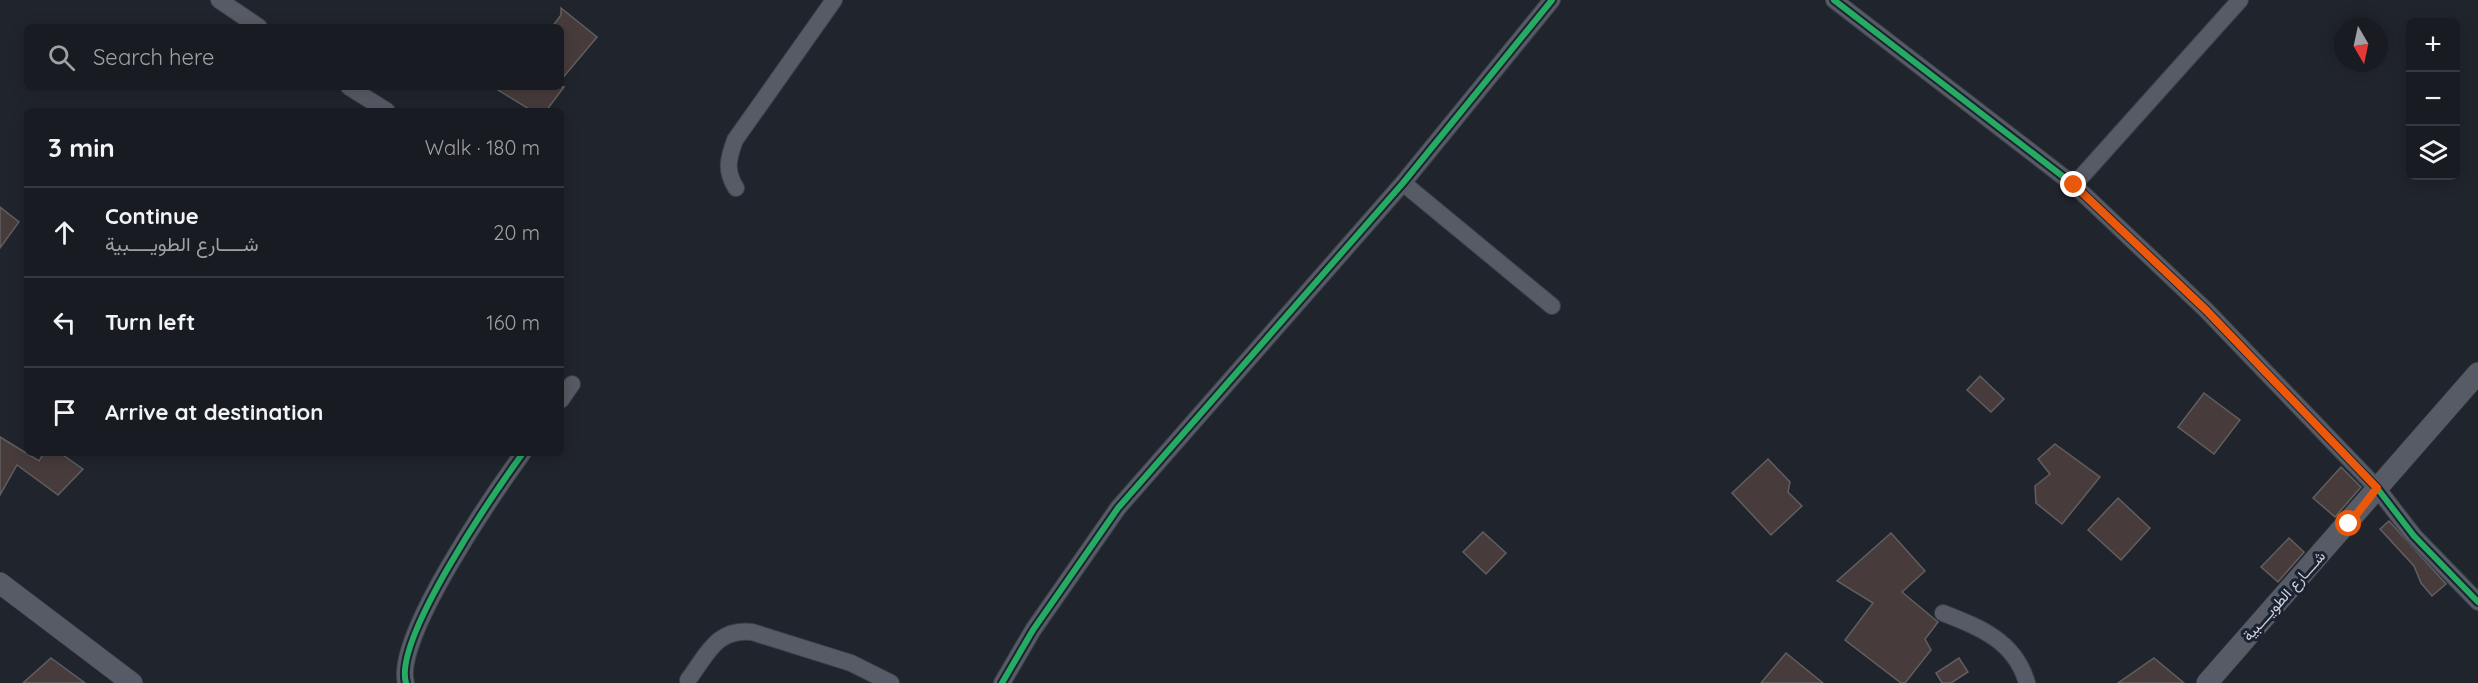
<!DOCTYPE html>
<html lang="en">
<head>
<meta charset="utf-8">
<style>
	:root { --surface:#181b21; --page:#21242a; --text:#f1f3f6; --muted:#9fa1a5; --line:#36393f }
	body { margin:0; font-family:Quicksand,Vazirmatn,sans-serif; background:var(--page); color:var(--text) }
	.controls { position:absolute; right:18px; top:18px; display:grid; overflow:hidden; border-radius:9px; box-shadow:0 3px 15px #0003 }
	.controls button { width:54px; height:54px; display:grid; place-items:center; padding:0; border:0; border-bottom:2px solid var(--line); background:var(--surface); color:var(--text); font:30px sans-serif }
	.compass { position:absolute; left:2334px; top:18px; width:54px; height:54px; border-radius:50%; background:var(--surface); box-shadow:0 3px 15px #0003; rotate:171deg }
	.stop { position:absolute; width:18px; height:18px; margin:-14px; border:4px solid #ea580c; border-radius:50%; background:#fff }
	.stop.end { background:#ea580c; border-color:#fff; box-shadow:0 2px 6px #0008 }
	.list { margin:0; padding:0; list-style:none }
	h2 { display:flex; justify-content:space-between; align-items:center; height:78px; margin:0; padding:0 24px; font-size:26px }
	h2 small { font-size:20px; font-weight:400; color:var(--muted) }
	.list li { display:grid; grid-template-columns:39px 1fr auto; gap:18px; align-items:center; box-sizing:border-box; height:90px; padding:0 24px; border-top:2px solid var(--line) }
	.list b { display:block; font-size:22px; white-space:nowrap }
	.list p { margin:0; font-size:20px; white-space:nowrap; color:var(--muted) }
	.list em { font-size:20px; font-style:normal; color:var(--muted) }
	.icon { flex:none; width:33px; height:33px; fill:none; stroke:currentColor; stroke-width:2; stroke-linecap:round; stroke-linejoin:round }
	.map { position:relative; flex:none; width:2478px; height:683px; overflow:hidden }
	.search { position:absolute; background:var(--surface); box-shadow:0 3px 15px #0003; left:24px; top:24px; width:540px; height:66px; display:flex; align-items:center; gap:15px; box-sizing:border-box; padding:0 21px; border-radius:9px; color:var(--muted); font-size:22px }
	.panel { position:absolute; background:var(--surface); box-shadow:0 3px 15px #0003; left:24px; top:108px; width:540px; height:348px; border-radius:9px }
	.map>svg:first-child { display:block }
	.building { fill:#473c3b; stroke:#615e60; stroke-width:1.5 }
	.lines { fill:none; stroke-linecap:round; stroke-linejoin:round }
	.minor-casing { stroke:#3d4148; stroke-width:18 }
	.tertiary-casing { stroke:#3d4148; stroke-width:22 }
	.minor { stroke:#575b65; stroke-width:16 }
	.tertiary { stroke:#575b65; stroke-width:21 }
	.cycleway-casing { stroke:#1b2231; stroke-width:10 }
	.cycleway { stroke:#26ab63; stroke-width:6 }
	.route { stroke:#ea580c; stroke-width:8 }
	.labels { text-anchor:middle; stroke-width:6; stroke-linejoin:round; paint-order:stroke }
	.street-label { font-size:15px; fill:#cfd4de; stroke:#1b2231 }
</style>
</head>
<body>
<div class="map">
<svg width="2478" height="683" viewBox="0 0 2478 683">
	<rect width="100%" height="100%" fill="#20242c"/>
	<!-- building -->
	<g class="building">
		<path d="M561,8l36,29 -36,43v-53h-9l9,-12z"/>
		<path d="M493,87h71l-18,24h-14z"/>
		<path d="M0,207l19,15 -19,26z"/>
		<path d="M1980,376l24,23 -13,13 -24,-22z"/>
		<path d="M2204,393l36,27 -26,34 -36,-27z"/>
		<path d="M0,437l39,24 5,-8h16l23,16 -25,26 -41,-30 -17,30z"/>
		<path d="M2055,444l45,33 -38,47 -26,-21 -1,-17 15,-12 -12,-15z"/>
		<path d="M1768,459l22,23 -2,10 14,14 -31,29 -39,-42z"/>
		<path d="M2341,467l20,20 -26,30 -22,-19z"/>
		<path d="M2118,498l32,30 -29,32 -33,-30z"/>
		<path d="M2389,521l57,63 -14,12 -11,-13 -7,-17 -34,-37z"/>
		<path d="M1483,532l23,21 -20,21 -23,-22z"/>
		<path d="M1891,533l34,38 -23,21 36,30 -13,17 6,11 -26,33h-4l-56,-43 28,-37 -36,-22z"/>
		<path d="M2289,538l15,14 -26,30 -17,-15z"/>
		<path d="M1786,653l37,30h-62z"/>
		<path d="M51,658l34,25h-62z"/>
		<path d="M1959,658l9,14 -17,11h-9l-6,-10z"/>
		<path d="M2154,658l30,25h-66z"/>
	</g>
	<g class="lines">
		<defs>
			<g id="minor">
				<path d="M219,0l40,27"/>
				<path d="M1834,0l240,185 132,125 171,178 37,48 64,66"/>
				<path d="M349,87l38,24"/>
				<path d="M1403,183l149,123"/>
				<path d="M2074,185l166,-185"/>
				<path d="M736,188c-11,-17 -8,-29 -1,-48l99,-140"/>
				<path d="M561,400l11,-16"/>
				<path d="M1943,613c38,15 72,28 84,70"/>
				<path d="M688,680c19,-25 28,-52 64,-48l99,31 40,20"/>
				<path d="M406,683c-13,-44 88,-190 117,-230"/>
				<path d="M1002,683l31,-53 85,-122 285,-325 149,-183"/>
			</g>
			<g id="tertiary">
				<path d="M0,583l132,100"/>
				<path d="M2207,683l271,-310"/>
			</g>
		</defs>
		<!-- minor casing -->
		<use href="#minor" class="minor-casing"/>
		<!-- tertiary casing -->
		<use href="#tertiary" class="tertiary-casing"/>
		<!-- minor -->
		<use href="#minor" class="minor"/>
		<!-- tertiary -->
		<use href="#tertiary" class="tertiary"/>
		<defs>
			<g id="cycleway">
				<path d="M1834,0l240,185 132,125 171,178 37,48 64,66"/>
				<path d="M406,683c-13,-44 88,-190 117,-230"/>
				<path d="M1002,683l31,-53 85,-122 285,-325 149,-183"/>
			</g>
		</defs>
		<!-- cycleway casing -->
		<use href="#cycleway" class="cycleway-casing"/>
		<!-- cycleway -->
		<use href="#cycleway" class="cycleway"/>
	</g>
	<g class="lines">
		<!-- route -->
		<path class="route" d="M2074,185l132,125 171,178 -28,36"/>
	</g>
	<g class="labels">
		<!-- street labels -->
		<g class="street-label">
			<text transform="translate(2284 596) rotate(-48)" y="5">شــــارع الطويــــبية</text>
		</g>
	</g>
</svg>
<div class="controls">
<button>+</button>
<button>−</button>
<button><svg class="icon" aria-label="layers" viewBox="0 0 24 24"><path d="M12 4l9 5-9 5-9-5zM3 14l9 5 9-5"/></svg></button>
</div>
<svg class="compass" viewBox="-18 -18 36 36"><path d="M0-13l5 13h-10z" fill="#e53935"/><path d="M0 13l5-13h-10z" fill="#9fa1a5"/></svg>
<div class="stop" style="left:2349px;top:524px"></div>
<div class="stop end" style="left:2074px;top:185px"></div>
<div class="search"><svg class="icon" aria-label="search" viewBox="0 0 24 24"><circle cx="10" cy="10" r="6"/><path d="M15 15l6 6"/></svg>Search here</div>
<section class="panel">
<h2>3 min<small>Walk · 180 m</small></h2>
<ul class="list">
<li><svg class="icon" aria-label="ahead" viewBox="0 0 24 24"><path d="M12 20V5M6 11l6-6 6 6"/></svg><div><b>Continue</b><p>شــــارع الطويــــبية</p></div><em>20 m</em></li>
<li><svg class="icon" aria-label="left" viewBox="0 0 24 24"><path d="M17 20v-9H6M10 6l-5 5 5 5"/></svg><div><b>Turn left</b></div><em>160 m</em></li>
<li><svg class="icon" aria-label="arrive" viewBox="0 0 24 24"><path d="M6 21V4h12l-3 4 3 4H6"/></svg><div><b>Arrive at destination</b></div></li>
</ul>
</section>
</div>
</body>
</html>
